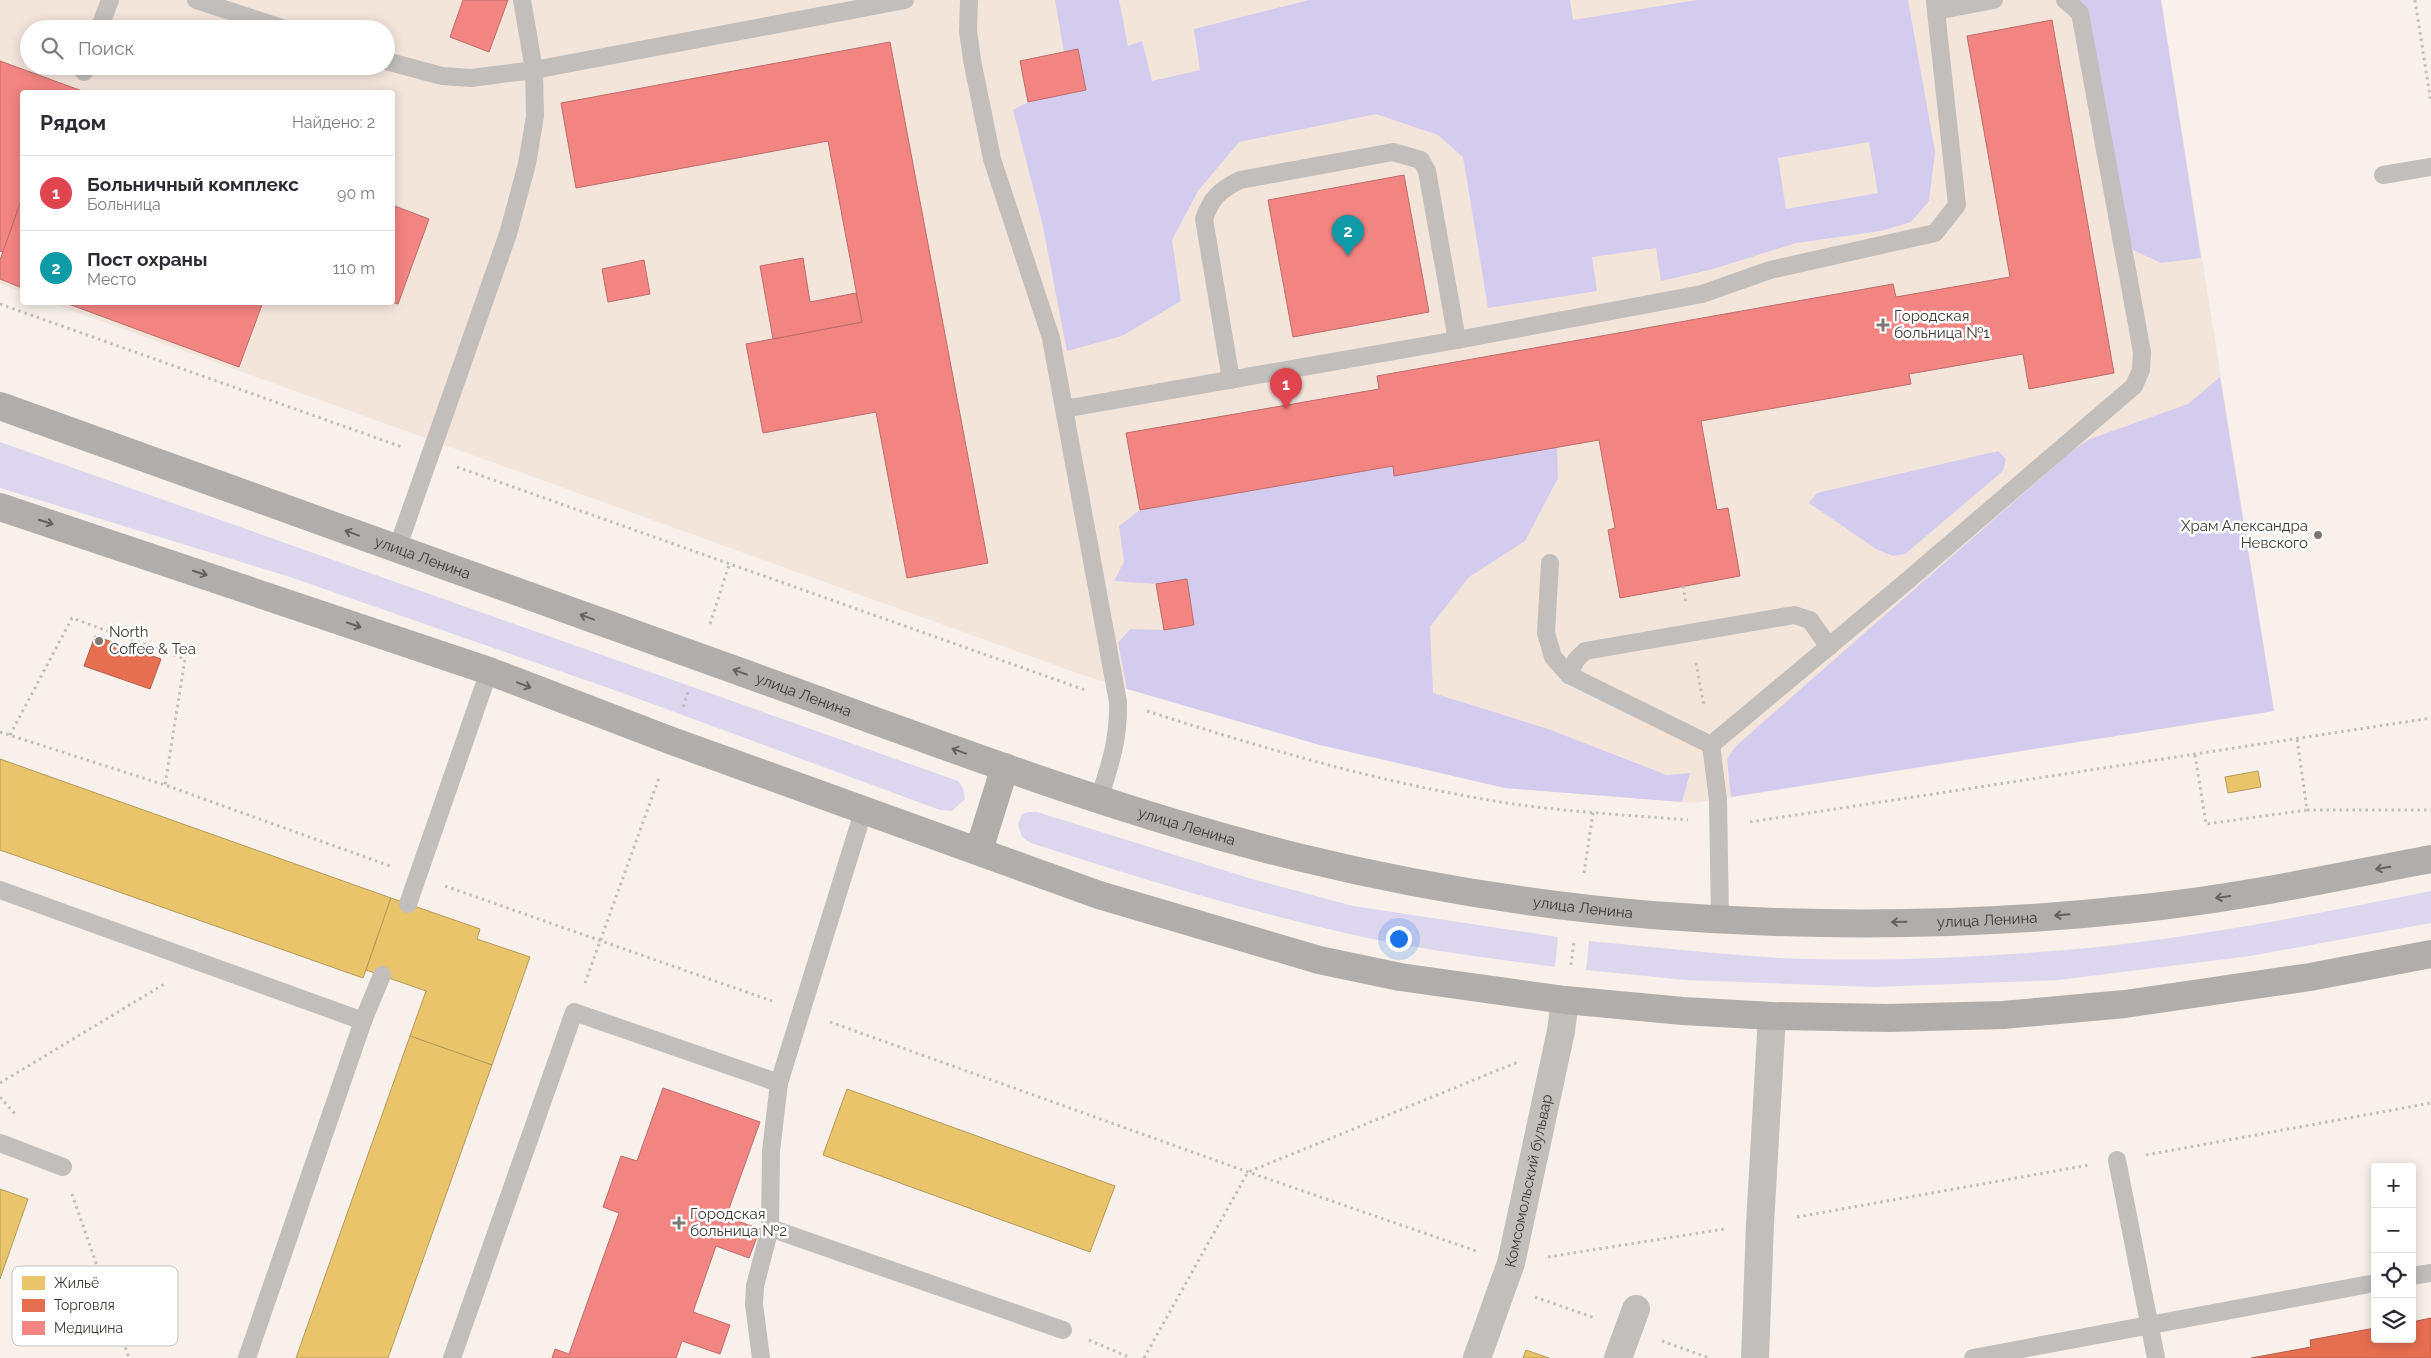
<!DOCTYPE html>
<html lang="ru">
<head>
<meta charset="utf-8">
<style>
	:root { --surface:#fff; --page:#f7f7f7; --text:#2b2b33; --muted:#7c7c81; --line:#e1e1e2; --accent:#2563eb }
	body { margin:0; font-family:Raleway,sans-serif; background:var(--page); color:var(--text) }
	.controls { position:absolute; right:15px; bottom:15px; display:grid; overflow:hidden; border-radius:5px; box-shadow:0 2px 12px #0003 }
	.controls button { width:45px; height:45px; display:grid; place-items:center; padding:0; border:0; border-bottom:1px solid var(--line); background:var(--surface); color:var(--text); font:25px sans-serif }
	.you { position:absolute; left:1398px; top:938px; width:18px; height:18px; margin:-12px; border:4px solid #fff; border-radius:50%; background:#1a73e8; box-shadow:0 0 0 8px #1a73e833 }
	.badge { display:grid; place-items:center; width:32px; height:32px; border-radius:50%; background:var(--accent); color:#fff; font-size:16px; font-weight:700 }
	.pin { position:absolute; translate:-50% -41px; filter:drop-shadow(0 1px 2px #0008) }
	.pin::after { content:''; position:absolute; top:26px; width:18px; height:15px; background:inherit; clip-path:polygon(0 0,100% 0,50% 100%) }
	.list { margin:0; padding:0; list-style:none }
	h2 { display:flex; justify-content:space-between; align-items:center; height:65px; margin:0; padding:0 20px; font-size:21px }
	h2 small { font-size:16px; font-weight:400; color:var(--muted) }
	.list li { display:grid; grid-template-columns:32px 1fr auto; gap:15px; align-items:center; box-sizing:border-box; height:75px; padding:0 20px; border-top:1px solid var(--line) }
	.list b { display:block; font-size:19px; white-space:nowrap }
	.list p { margin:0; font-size:16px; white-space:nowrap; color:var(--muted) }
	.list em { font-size:16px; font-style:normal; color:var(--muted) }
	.icon { flex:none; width:28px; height:28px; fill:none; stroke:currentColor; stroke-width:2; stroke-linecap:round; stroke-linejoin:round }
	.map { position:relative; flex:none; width:2431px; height:1358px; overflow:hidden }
	.search { position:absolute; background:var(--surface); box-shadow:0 2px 12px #0003; left:20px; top:20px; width:375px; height:55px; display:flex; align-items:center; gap:12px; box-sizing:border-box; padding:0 18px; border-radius:28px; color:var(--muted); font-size:19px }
	.panel { position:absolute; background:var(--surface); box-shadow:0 2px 12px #0003; left:20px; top:90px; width:375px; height:215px; border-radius:5px }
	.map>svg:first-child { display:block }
	.built { fill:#f4e5db; fill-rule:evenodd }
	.green { fill:#dcd6ef }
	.forest { fill:#d3ccef; fill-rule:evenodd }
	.homes { fill:#e9c46a; stroke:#b59a5a }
	.shops { fill:#e76f51; stroke:#b45e48 }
	.health { fill:#f28482; stroke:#bc6d6b }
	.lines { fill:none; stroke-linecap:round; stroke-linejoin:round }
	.path { stroke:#c1bfbc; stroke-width:3; stroke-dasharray:2.5 4; stroke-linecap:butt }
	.lane { stroke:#c1bebc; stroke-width:18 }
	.street { stroke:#c1bebc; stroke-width:28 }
	.primary { stroke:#b0adaa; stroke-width:28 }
	.oneway { stroke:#65615d }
	.poi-dot { fill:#7e7874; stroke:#fff; stroke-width:2 }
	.labels { text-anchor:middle; stroke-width:5; stroke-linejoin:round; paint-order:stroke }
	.poi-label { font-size:15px; fill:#3d3834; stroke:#fff; text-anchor:start }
	.street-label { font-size:15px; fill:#3d3834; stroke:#fff }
	.key { fill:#fff; stroke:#c5c3c2; stroke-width:1 }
	.key-label { font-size:14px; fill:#3d3834 }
</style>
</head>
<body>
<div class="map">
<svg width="2431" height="1358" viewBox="0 0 2431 1358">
	<rect width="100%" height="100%" fill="#f7f0eb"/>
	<!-- built -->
	<path class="built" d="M0,0h2161l113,711 -579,92 -190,-15 -185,-43 -232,-68 -1037,-374 341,-1v-210h-370v200l-22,-8zM29,29h357v37h-357z"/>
	<!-- green -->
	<g class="green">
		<path d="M0,442l958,339 5,7 2,11 -13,12 -12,-1 -320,-118 -330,-115 -290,-89z"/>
		<path d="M1029,812h8l215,67 101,27 205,31 -3,30c-71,-10 -143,-18 -214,-35 -105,-24 -208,-56 -310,-89l-9,-6 -4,-12 4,-11z"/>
		<path d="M2431,891v32l-181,33 -192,24 -184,7 -188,-7 -100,-10 3,-29c64,6 128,13 191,17 90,4 183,0 273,-7 127,-10 253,-35 378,-60z"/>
	</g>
	<!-- forest -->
	<g class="forest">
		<path d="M1055,0h64l9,46 14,-5 10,40 48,-11 -6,-41 115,-29h261l3,20 124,-20h211l27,152 -6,49 -18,21 -30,9 -85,12 -83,26 -52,12 -5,-33 -64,9 5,34 -109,17 -25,-151 -25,-22 -62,-21 -137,28 -41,49 -26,49 9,61 -59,35 -55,15 -25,-129 -29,-112 15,-8 58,-12 -8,-41 -14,3zM1869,142l9,51 -92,16 -8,-51z"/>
		<path d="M2077,0h84l40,258 -40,5 -28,-13 -7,-17z"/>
		<path d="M2220,377l54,334 -543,86 -4,-38 9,-13 337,-296 17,-11 98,-35z"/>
		<path d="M1557,447l1,31 -33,63 -56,36 -39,50 3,66 115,36 119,46 23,-2 -8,29 -177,-14 -185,-43 -193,-56 -9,-46 12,-14 34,1 30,-5 -7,-45 -31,4 -42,-3 10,-19 -5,-36 21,-16 253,-44 1,10z"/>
		<path d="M1998,451l8,8 -3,12 -98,83 -12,2 -17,-7 -67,-46 8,-10z"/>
	</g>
	<!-- homes -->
	<g class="homes">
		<path d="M0,759l391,139 -28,80 -363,-128z"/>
		<path d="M2258,771l3,16 -33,6 -3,-16z"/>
		<path d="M391,898l89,31 -3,10 53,18 -38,108 -82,-29 16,-45 -60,-21z"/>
		<path d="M410,1036l82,29 -104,293h-92z"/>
		<path d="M847,1089l268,97 -25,66 -267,-97z"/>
		<path d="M0,1189l28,10 -28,80z"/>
		<path d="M1526,1350l23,8h-26z"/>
	</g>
	<!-- shops -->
	<g class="shops">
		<path d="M95,636l66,23 -11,30 -66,-23z"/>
		<path d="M2431,1318v40h-180l60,-11 -1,-7 65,-12v11h37v-17z"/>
	</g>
	<!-- health -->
	<g class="health">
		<path d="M463,0h45l-19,52 -39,-15z"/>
		<path d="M2052,20l62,353 -85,16 -6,-35 -114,20 2,10 -210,37 16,89 11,-2 12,68 -120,22 -12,-68 7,-2 -16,-88 -205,36 -1,-10 -253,44 -14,-77 253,-44 -2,-13 516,-92 3,13 114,-20 -43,-241z"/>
		<path d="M890,42l98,521 -81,15 -31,-166 -113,21 -17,-89 116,-22 -34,-181 -252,47 -15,-85z"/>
		<path d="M1078,49l8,41 -58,12 -8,-41z"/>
		<path d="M0,61l85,31h-63v106l-19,54 -3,-1z"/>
		<path d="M1404,175l25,137 -136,25 -25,-137z"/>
		<path d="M22,198v90l-22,-9v-19z"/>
		<path d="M392,205l37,14 -31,85 -6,-2z"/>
		<path d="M803,258l7,44 46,-9 6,29 -89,17 -13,-73z"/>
		<path d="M644,260l6,34 -42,8 -6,-33z"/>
		<path d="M63,302h200l-24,65z"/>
		<path d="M1187,579l7,46 -30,5 -8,-46z"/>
		<path d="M663,1088l97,34 -34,95 34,12 -11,29 -33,-12 -23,66 37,13 -10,29 -38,-13 -6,17h-124l3,-9 14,5 50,-141 -16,-6 18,-51 16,5z"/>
	</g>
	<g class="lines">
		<!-- path -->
		<g class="path">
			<path d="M2415,0l16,103"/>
			<path d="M0,304l402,143"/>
			<path d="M457,467l628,223"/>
			<path d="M1683,586l3,17"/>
			<path d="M710,624l19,-59"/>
			<path d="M1696,663l8,43"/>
			<path d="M683,707l6,-18"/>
			<path d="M1147,711c118,38 238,73 360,92 60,9 121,12 181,17"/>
			<path d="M0,732l165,53 225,81"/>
			<path d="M10,735l62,-117 113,41 -20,126"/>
			<path d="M2195,755l11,69 101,-14 -10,-71"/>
			<path d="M2307,810h124"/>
			<path d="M1750,822l681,-104"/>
			<path d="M1584,873l9,-61"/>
			<path d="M445,886l327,115"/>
			<path d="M1571,965l3,-24"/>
			<path d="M585,983l75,-208"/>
			<path d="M830,1022l418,150 231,80"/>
			<path d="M0,1083l166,-100"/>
			<path d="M0,1097l16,18"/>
			<path d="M2146,1155l285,-52"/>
			<path d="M72,1194l57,164"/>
			<path d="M1797,1217l292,-52"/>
			<path d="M1548,1257l176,-28"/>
			<path d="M1535,1297l60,21"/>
			<path d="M1089,1340l42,18"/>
			<path d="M1662,1341l47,17"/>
			<path d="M1144,1358l104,-186 270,-110"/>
		</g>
		<!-- lane -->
		<g class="lane">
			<path d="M196,0l89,29"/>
			<path d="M969,0l-1,31 4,29 20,99 59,179 67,364c1,37 -8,63 -19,97"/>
			<path d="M1935,1l1,10 58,-11"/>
			<path d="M99,29l11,-29"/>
			<path d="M386,61l56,15 29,2 63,-8 371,-70"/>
			<path d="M84,72l2,-6"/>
			<path d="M2383,175l48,-8"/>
			<path d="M1231,380l-27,-161c7,-21 16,-29 36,-39l153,-28 28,8 6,11 30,169"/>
			<path d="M1064,409l393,-69 245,-46 68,-24 165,-37 22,-28 -21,-194"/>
			<path d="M397,549l111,-315 19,-70 8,-48 -1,-46 -12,-70"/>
			<path d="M1550,563l-4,70 7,24 16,18 142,70 7,55 2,119"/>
			<path d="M1569,675l7,-15 9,-9 209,-36 16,5 19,27"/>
			<path d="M1711,745l196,-164 227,-195 7,-16 1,-18 -62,-339 -15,-13"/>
			<path d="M0,890l363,131"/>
			<path d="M408,904l81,-233"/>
			<path d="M0,1143l63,24"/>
			<path d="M2117,1160l39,198"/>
			<path d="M770,1228l293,102"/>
			<path d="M2412,1276l19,-3"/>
			<path d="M247,1358l116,-337 19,-46"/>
			<path d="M452,1358l122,-346 205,71"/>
			<path d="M761,1358l-7,-54 1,-18 15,-58 1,-77 8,-68 85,-274"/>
			<path d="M1973,1358l402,-75"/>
		</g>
		<!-- street -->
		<g class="street">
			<path id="s1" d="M1477,1358l34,-95 50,-232 4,-31"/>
			<path d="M1618,1358l18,-49"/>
			<path d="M1755,1358l5,-134 12,-208"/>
		</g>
		<!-- primary -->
		<g class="primary">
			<path id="s2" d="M0,406c246,89 492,176 738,265 186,67 372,140 564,187 114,28 233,47 350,57 163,13 330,11 492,-7 97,-10 192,-31 287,-49"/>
			<path d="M0,507l489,164 183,70 427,154 220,65 81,17 165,23 118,11 89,5 116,2 115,-3 122,-11 185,-27 121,-23"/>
			<path d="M979,850l26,-83"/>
		</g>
	</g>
	<!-- one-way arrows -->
	<defs><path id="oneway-shaft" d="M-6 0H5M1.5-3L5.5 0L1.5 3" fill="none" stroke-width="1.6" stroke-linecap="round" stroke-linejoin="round" transform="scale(1.25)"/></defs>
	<g class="oneway">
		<use href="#oneway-shaft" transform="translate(46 522) rotate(18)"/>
		<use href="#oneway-shaft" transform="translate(352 533) rotate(-160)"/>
		<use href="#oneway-shaft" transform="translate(200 573) rotate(18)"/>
		<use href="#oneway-shaft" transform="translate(587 617) rotate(-160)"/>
		<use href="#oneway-shaft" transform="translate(354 625) rotate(19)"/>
		<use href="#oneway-shaft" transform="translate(740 672) rotate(-160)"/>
		<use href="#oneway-shaft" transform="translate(524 685) rotate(21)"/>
		<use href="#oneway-shaft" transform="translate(959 751) rotate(-160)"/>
		<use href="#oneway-shaft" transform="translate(2383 868) rotate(170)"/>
		<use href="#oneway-shaft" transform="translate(2223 897) rotate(172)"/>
		<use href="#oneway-shaft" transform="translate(2062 915) rotate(175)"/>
		<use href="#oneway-shaft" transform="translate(1899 922) rotate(179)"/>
	</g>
	<!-- markers -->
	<g class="poi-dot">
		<path d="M1880.5 317.5h5v5h5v5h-5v5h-5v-5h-5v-5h5z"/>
		<circle cx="2318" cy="535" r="5"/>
		<circle cx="99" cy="641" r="5"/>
		<path d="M676.5 1215.5h5v5h5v5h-5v5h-5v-5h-5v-5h5z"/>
	</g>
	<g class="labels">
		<!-- poi labels -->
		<g class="poi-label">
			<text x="1894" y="321">Городская<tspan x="1894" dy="17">больница №1</tspan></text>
			<text x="2308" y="531" text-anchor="end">Храм Александра<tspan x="2308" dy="17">Невского</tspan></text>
			<text x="109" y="637">North<tspan x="109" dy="17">Coffee &amp; Tea</tspan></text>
			<text x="690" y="1219">Городская<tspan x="690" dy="17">больница №2</tspan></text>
		</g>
		<!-- street labels -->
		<g class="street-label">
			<text dy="5" stroke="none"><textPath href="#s2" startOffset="449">улица Ленина</textPath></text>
			<text dy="5" stroke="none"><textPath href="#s2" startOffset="854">улица Ленина</textPath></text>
			<text dy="5" stroke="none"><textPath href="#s2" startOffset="1259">улица Ленина</textPath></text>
			<text dy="5" stroke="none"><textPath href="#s2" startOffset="1664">улица Ленина</textPath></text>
			<text dy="5" stroke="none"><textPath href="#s2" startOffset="2069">улица Ленина</textPath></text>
			<text dy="5" stroke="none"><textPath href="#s1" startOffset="185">Комсомольский бульвар</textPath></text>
		</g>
	</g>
	<!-- legend -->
	<rect x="12" y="1266" width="166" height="80" rx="8" class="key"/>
	<rect x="22" y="1276" width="23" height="14" fill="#e9c46a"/>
	<rect x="22" y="1299" width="23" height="13" fill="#e76f51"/>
	<rect x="22" y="1321" width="23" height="14" fill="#f28482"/>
	<g class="key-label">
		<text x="54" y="1288">Жильё</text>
		<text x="54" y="1310">Торговля</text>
		<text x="54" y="1333">Медицина</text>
	</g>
</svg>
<div class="controls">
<button>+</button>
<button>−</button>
<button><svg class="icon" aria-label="locate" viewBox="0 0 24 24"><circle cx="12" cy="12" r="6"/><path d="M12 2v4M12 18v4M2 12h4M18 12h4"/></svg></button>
<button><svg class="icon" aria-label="layers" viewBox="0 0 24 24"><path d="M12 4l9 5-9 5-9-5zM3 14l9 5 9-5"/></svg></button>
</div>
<div class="you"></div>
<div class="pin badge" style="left:1286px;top:409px;background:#e0444e">1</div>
<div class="pin badge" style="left:1348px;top:256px;background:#0f9aa8">2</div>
<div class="search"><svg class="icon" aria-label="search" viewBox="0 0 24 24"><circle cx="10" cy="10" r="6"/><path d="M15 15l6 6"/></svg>Поиск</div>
<section class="panel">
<h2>Рядом<small>Найдено: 2</small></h2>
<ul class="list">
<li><span class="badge" style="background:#e0444e">1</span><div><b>Больничный комплекс</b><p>Больница</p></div><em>90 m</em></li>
<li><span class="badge" style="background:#0f9aa8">2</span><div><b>Пост охраны</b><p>Место</p></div><em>110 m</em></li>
</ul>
</section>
</div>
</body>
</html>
